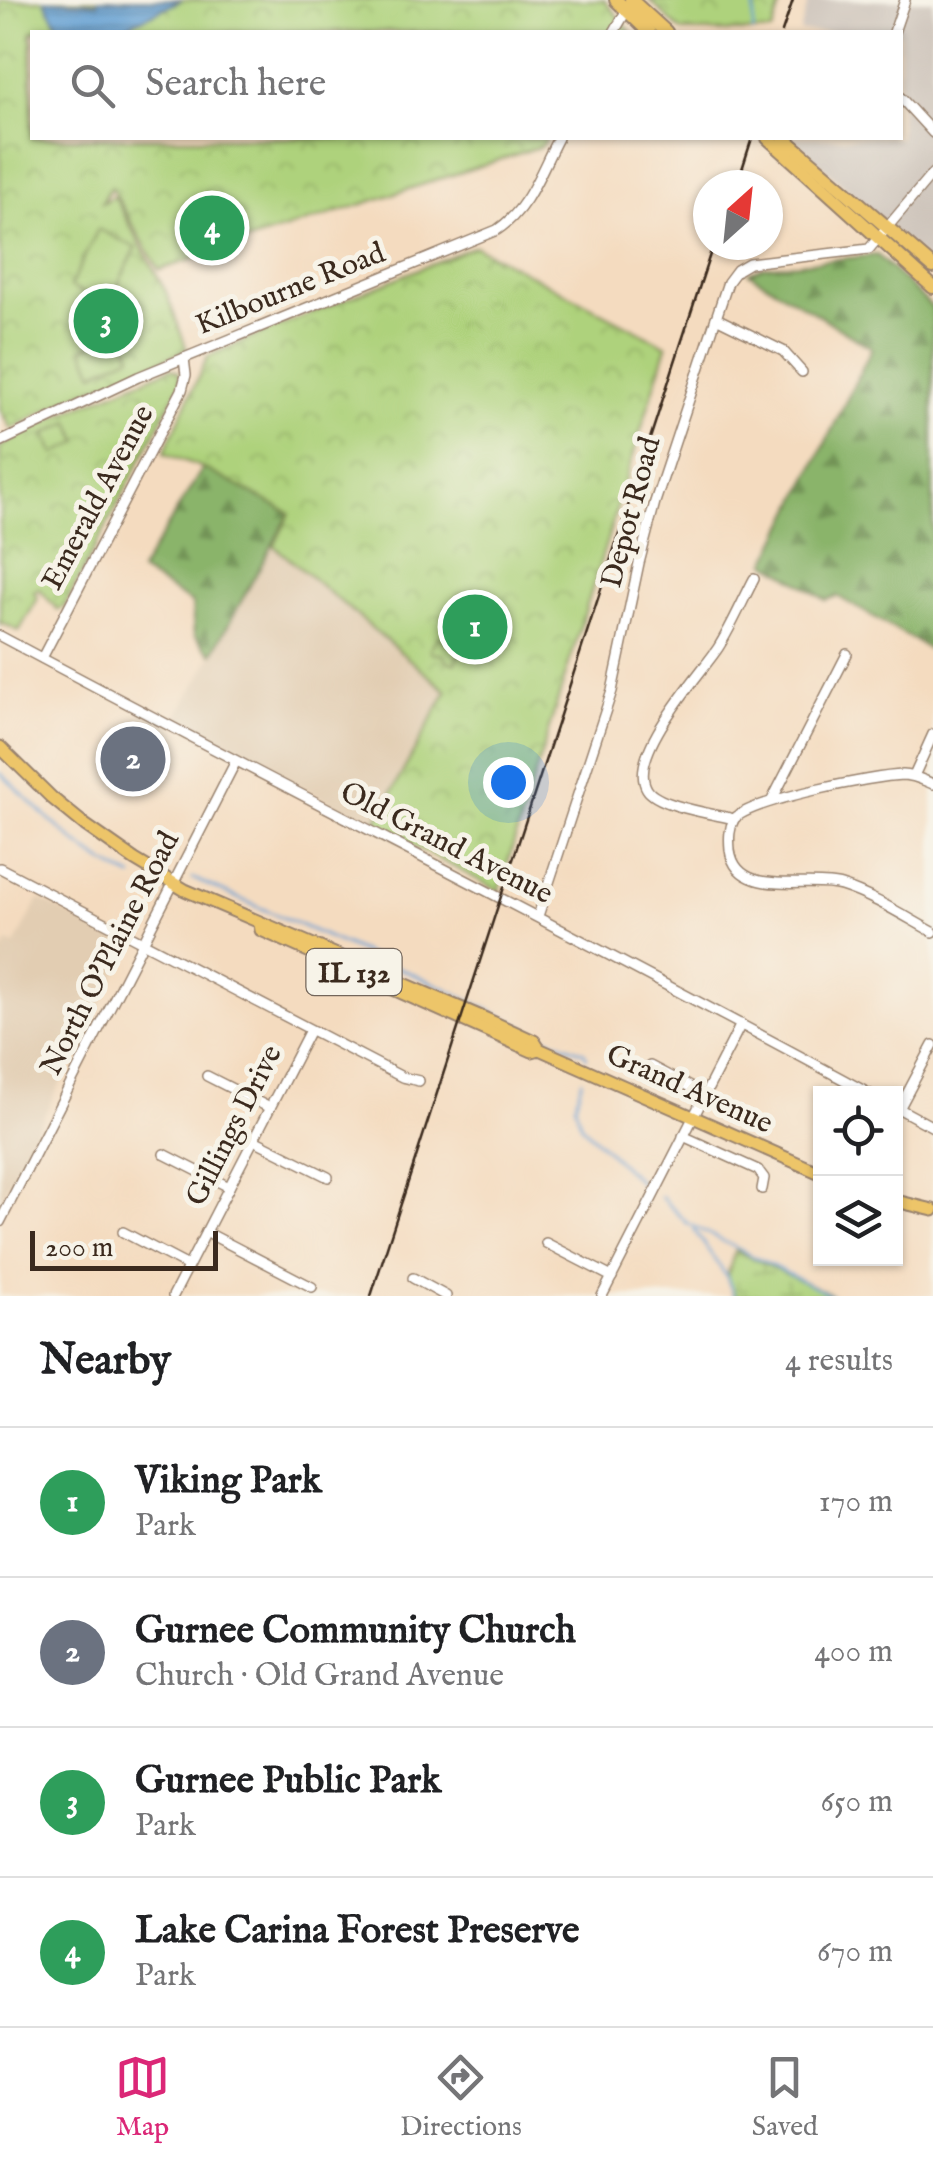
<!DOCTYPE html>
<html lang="en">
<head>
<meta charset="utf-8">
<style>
	:root { --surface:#fff; --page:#f6f6f6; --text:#202124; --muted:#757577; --line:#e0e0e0; --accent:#db2777 }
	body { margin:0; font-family:"IM FELL English",serif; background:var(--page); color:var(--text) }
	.controls { position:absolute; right:30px; bottom:30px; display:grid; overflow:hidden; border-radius:0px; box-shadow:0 2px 8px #0004 }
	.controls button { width:90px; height:90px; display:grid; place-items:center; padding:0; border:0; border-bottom:2px solid var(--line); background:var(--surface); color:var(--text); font:50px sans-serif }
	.compass { position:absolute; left:693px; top:170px; width:90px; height:90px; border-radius:50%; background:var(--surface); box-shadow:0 2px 8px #0004; rotate:27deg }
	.scale { position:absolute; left:30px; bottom:25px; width:188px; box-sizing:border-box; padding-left:10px; border:5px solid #3b2a1e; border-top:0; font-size:28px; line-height:35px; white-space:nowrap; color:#3b2a1e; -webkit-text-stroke:8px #f7f3e8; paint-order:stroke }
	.you { position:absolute; left:508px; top:782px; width:35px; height:35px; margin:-25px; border:8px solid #fff; border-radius:50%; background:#1a73e8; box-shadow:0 0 0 15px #1a73e833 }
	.badge { display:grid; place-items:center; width:65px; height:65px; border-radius:50%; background:var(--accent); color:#fff; font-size:32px; font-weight:700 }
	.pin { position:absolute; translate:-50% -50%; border:5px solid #fff; box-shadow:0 2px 10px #0006 }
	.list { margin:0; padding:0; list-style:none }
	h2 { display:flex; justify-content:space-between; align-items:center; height:130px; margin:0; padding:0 40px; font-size:42px }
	h2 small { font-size:32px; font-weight:400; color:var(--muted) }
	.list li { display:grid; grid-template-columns:65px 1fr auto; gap:30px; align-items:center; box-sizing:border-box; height:150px; padding:0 40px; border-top:2px solid var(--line) }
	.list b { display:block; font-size:38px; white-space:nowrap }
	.list p { margin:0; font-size:32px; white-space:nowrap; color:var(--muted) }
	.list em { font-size:32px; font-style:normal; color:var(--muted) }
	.icon { flex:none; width:55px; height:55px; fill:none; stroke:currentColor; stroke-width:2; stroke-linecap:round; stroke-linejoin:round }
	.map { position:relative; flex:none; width:933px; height:1296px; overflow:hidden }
	.search { position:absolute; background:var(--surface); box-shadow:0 2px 8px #0004; left:30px; right:30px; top:30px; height:110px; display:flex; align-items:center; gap:25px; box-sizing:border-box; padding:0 35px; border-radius:0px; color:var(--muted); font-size:38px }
	.sheet { height:730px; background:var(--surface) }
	nav { display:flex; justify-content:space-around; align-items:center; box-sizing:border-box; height:140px; border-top:2px solid var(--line); background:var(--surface); font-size:28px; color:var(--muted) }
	nav a { display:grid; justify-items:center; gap:5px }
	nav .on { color:var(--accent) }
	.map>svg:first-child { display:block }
	.built { fill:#e2cdb2 }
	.industrial { fill:#ccc2b9 }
	.forest { fill:url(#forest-firs); stroke:#626f44; stroke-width:2.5 }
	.wetland { fill:url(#wetland-marsh); stroke:#747e4c; stroke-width:2.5 }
	.park { fill:url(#park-crowns); stroke:#747e4c; stroke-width:2.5 }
	.garden { fill:#aed27b; stroke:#747e4c; stroke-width:2.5 }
	.water { fill:url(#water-rules); stroke:#4e6478; stroke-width:2.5 }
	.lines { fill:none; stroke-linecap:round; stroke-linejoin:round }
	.stream { stroke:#629fd3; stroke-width:2.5 }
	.minor-casing { stroke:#98826e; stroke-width:12 }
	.major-casing { stroke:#98826e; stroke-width:15 }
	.highway-casing { stroke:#98826e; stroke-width:16 }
	.minor { stroke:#fff; stroke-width:9 }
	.major { stroke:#edc569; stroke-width:11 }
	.highway { stroke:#edc569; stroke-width:12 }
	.rail { stroke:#3b2a1e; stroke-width:2.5 }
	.labels { text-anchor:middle; stroke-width:10; stroke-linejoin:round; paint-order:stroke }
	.shield { fill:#f7f3e8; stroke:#73665b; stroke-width:2.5 }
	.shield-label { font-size:28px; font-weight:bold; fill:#3b2a1e }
	.street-label { font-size:30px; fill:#3b2a1e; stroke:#f7f3e8 }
</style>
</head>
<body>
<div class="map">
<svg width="933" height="1296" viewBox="0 0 933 1296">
	<defs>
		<pattern id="forest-firs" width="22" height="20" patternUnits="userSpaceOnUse" patternTransform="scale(2.5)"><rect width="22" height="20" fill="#8ab46b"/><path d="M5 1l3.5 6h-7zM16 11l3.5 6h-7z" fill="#729357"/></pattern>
		<pattern id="wetland-marsh" width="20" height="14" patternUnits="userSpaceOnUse" patternTransform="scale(2.5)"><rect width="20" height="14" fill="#aed27b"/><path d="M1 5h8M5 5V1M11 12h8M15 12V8" fill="none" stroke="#97b46a"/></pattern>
		<pattern id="park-crowns" width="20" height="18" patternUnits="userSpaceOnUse" patternTransform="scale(2.5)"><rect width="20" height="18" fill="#aed27b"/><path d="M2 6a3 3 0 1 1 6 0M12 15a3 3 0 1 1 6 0" fill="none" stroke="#97b46a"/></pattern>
		<pattern id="water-rules" width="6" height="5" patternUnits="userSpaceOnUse" patternTransform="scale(2.5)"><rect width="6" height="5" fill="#629fd3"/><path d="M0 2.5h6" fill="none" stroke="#5282ab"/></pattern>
	</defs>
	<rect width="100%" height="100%" fill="#f7f3e8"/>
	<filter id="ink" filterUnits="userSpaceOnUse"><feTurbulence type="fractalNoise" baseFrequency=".01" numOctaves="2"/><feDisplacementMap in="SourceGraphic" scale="20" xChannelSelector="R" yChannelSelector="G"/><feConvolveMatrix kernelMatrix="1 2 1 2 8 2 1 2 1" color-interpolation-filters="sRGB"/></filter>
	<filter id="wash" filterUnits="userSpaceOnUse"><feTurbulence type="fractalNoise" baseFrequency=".0048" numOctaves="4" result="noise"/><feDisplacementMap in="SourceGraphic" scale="40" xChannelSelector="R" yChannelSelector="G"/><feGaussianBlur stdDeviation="2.25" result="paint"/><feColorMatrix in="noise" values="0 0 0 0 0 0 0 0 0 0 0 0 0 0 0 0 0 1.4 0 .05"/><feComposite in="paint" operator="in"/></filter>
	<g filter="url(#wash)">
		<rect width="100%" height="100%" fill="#f4dbbf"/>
		<!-- built -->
		<g class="built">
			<path d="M274,546l173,146 -73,133 -199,-104z"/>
			<path d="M39,899l92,47 -131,255v-253l4,2 4,-8 7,3z"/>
		</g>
		<!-- industrial -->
		<path class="industrial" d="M809,0h124v268l-141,-130h108v-106h-100z"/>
		<!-- forest -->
		<g class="forest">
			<path d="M877,255l56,53v343l-96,-55 -11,4 -59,-38 105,-214 -123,-75 13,-6z"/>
			<path d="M203,468l87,45 -78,141 -18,-19 -2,-32 -52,-32z"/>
		</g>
		<!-- wetland -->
		<path class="wetland" d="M735,1250l95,44 2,2h-98l-7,-19z"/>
		<!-- park -->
		<g class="park">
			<path d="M0,0h604l27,32h-599v106h515l-5,8 -383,124 -48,-83 -10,17 13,-8 52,96 21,58 -113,46 -63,33 -11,-19z"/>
			<path d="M649,0h133l-10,32h-90z"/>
			<path d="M475,246l192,100 -168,545 -125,-66 73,-134 -173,-145 16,-33 -87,-45 -39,-15 44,-97z"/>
			<path d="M171,368l8,4 2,11 -117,224 -6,3 -19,-21 -5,3 4,6 -19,33 -17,-8 -2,1v-177l64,-34z"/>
		</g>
		<!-- garden -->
		<g class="garden">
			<path d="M98,229l38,19 -28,57 -38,-18z"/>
			<path d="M122,332l10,23 -38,18 -11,-24z"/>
			<path d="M70,422l9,20 -24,12 -10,-20z"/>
			<path d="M439,636l10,9 12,3 -5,15 -8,-1 -5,-7 -12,-3 -1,-4z"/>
		</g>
		<!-- water -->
		<path class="water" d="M44,0l53,3 2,-3h83l-68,32h-52z"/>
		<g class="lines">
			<!-- stream -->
			<g class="stream">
				<path d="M753,32l2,-32"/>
				<path d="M0,773c41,37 82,84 133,104"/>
				<path d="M192,878l255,111 94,47 43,16 3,5"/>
				<path d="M582,1080l-7,25 6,20 66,64"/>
				<path d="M661,1197l27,27"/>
				<path d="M689,1224l143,72"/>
				<path d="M694,1230l33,47 7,19"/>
			</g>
		</g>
	</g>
	<g filter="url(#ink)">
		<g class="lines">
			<defs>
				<g id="minor">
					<path d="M614,32l14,-24"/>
					<path d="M894,32l11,-32"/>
					<path d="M900,97l33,36"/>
					<path d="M716,318l67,33 19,21"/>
					<path d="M0,442l138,-65 359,-147c32,-21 44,-60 61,-92"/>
					<path d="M0,636c289,155 582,301 870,458"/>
					<path d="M42,658l140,-268 4,-15 -2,-17"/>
					<path d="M914,776l19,-42"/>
					<path d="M772,800l75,-146"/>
					<path d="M734,819c-20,-5 -77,-13 -87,-30 -21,-34 53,-114 71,-141 14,-22 24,-46 36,-69"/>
					<path d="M734,819c-5,10 -5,19 -4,31 7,50 79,26 111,36 32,10 63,30 92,46"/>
					<path d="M734,819c18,-19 139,-43 169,-44 11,0 20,5 30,9"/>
					<path d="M0,868l402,209 17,4"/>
					<path d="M538,916l74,-225 27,-128 16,-61 73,-220 9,-12 12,-7 120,-14 64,-76"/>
					<path d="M650,1066l55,29"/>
					<path d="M207,1076l63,32"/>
					<path d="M896,1107l37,20"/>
					<path d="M899,1109l34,-64"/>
					<path d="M683,1136l75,34 6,8 -2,11"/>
					<path d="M254,1140l74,37"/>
					<path d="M164,1154l65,33"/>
					<path d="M0,1222l236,-461"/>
					<path d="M123,1232l65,34"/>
					<path d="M206,1232l106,55"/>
					<path d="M546,1243l66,34"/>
					<path d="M413,1278l33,18"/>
					<path d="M173,1296l137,-266"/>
					<path d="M602,1296l139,-272"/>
				</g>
				<g id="major">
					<path d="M0,747l52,51 33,27 50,35 50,30 301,129 48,22 5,8 281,124"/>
					<path d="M260,924l1,6 271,121 7,-2"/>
					<path d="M896,1201l37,9"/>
				</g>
				<g id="highway">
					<path d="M616,0l33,32"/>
					<path d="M631,0l35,32"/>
					<path d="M768,138l165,149"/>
					<path d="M784,138l149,129"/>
				</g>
			</defs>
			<!-- minor casing -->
			<use href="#minor" class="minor-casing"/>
			<!-- major casing -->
			<use href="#major" class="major-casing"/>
			<!-- highway casing -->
			<use href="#highway" class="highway-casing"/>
			<!-- minor -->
			<use href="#minor" class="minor"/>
			<!-- major -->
			<use href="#major" class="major"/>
			<!-- highway -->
			<use href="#highway" class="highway"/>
			<!-- rail -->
			<g class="rail">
				<path d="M782,32l11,-32"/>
				<path d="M737,185l15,-47"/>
				<path d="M371,1296l342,-1051"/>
			</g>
		</g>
	</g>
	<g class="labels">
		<!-- shield labels -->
		<rect class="shield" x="306.5" y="949" width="95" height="46" rx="8"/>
		<g class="shield-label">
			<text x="354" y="982">IL 132</text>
		</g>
		<!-- street labels -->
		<g class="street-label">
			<text transform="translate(290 288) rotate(-22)" y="10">Kilbourne Road</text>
			<text transform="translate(97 497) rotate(-62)" y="10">Emerald Avenue</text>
			<text transform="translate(630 512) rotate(-75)" y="10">Depot Road</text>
			<text transform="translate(447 842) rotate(27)" y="10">Old Grand Avenue</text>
			<text transform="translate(109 953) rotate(-63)" y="10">North O'Plaine Road</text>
			<text transform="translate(690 1088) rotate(24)" y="10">Grand Avenue</text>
			<text transform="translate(233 1125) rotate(-63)" y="10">Gillings Drive</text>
		</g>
	</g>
</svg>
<div class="controls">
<button><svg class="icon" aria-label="locate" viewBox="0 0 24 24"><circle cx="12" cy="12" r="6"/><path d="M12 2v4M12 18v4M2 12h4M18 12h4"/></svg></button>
<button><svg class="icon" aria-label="layers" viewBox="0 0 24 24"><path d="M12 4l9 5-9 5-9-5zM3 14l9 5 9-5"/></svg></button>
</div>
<svg class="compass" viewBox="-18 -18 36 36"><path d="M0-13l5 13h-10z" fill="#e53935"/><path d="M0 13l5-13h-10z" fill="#757577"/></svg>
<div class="scale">200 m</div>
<div class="you"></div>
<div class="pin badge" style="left:475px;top:627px;background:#2e9e5b">1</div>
<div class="pin badge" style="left:133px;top:759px;background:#6b7280">2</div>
<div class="pin badge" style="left:106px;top:321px;background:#2e9e5b">3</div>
<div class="pin badge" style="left:212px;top:228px;background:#2e9e5b">4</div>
<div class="search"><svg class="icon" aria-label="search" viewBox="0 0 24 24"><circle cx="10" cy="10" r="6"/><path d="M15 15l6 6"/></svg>Search here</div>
</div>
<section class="sheet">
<h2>Nearby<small>4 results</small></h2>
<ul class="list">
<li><span class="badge" style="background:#2e9e5b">1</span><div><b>Viking Park</b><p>Park</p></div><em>170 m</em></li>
<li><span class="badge" style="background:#6b7280">2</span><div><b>Gurnee Community Church</b><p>Church · Old Grand Avenue</p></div><em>400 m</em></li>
<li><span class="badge" style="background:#2e9e5b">3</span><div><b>Gurnee Public Park</b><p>Park</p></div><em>650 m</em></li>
<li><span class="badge" style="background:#2e9e5b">4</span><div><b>Lake Carina Forest Preserve</b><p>Park</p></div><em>670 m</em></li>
</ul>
</section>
<nav>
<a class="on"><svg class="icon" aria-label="map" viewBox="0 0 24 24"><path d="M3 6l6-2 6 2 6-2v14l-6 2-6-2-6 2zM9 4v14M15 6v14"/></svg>Map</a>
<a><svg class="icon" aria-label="directions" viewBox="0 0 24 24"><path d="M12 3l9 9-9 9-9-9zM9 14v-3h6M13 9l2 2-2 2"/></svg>Directions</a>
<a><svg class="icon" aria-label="saved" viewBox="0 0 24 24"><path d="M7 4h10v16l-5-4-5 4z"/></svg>Saved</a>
</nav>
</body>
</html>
